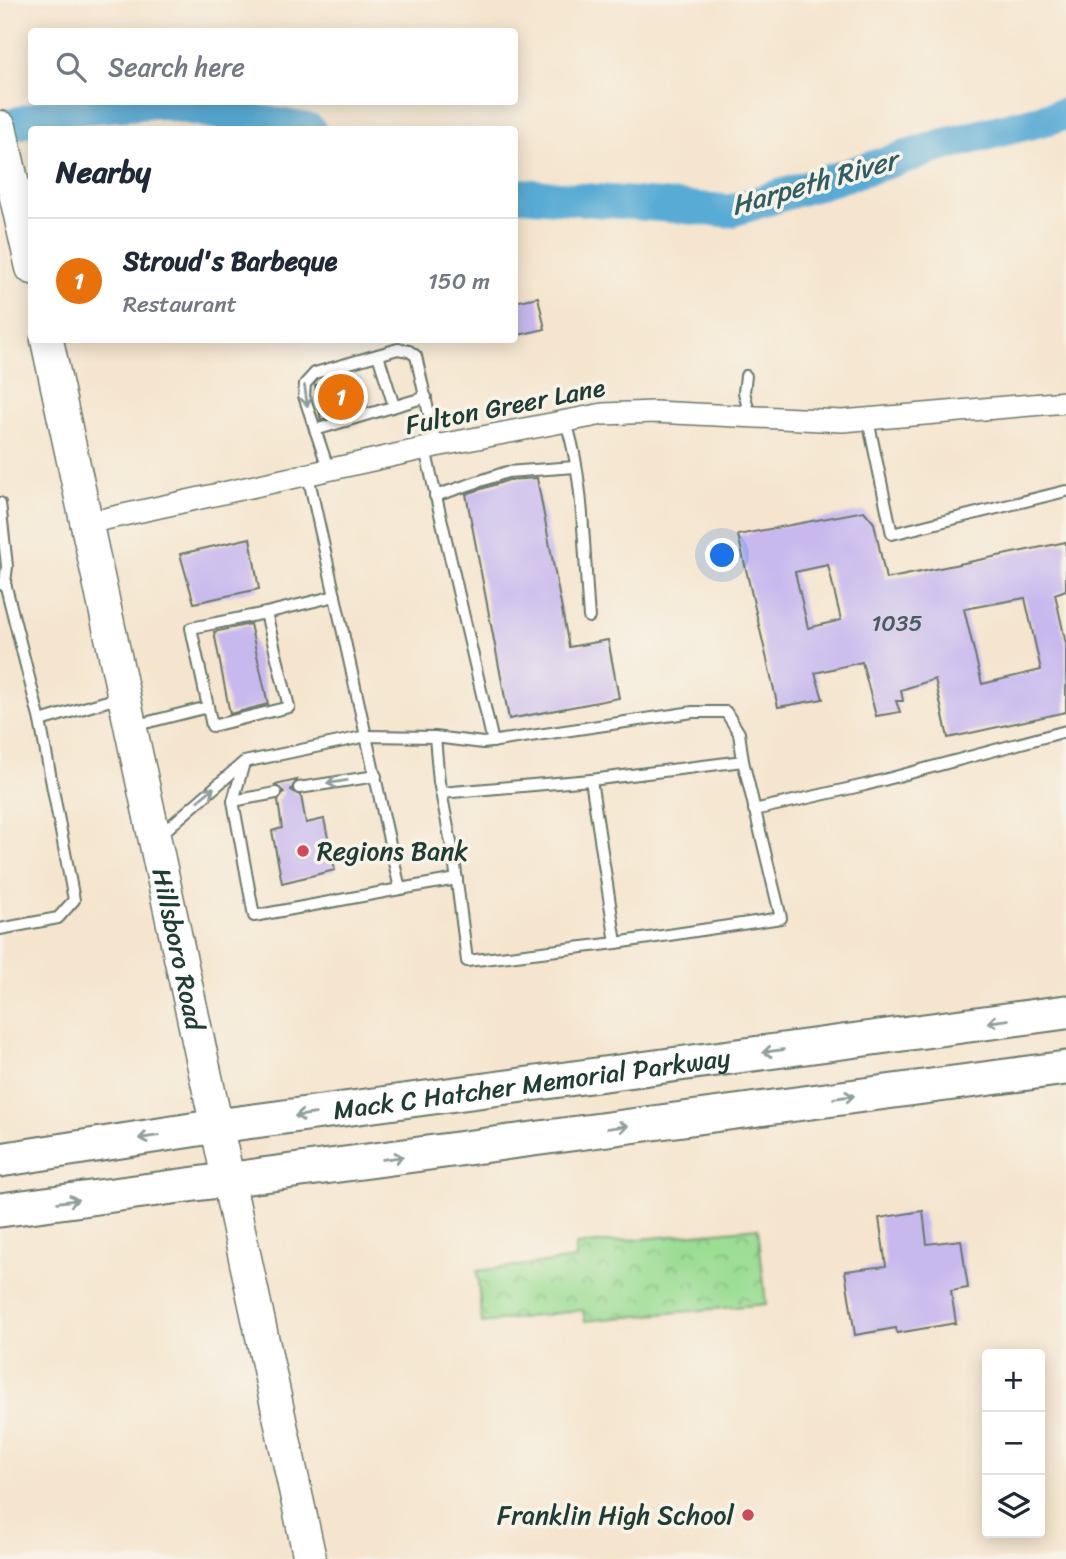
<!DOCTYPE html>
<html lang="en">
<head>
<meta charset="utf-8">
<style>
	:root { --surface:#fff; --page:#f2f2f3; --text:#1f2937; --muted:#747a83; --line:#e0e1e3; --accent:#d1495b }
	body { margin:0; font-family:Sriracha,sans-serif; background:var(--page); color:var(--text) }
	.controls { position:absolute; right:21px; bottom:21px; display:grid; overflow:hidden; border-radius:7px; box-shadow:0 4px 18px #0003 }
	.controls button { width:63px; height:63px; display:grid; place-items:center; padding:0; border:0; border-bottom:2px solid var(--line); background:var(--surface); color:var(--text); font:35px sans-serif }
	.you { position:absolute; left:723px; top:556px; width:24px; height:24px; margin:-18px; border:5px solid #fff; border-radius:50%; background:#1a73e8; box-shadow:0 0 0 10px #1a73e833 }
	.badge { display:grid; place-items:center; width:46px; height:46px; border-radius:50%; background:var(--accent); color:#fff; font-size:23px; font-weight:700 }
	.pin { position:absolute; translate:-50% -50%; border:4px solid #fff; box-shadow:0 2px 7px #0006 }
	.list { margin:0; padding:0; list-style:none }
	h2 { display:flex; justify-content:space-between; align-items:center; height:91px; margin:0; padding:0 28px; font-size:30px }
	h2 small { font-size:23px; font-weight:400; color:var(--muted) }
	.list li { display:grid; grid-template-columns:46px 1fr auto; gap:21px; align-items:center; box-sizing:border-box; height:126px; padding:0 28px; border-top:2px solid var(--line) }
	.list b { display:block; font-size:26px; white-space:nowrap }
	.list p { margin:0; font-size:23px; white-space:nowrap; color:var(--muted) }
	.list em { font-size:23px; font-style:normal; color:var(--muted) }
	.icon { flex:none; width:38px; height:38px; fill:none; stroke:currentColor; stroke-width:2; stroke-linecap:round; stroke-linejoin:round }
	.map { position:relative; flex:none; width:1066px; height:1559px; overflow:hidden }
	.search { position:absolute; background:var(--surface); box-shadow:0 4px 18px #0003; left:28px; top:28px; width:490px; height:77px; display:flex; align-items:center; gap:18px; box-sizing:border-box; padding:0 24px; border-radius:7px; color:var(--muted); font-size:26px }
	.panel { position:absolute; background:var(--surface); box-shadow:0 4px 18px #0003; left:28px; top:126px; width:490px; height:217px; border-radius:7px }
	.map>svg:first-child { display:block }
	.park { fill:url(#park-crowns); stroke:#5e8d64; stroke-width:2 }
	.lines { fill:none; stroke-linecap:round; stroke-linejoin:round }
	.river { stroke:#59abd4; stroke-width:33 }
	.building { fill:#c7b9ee; fill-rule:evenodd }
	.service-casing { stroke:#6a786a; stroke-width:14 }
	.minor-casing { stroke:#6a786a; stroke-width:24 }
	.primary-casing { stroke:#6a786a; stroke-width:35 }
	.trunk-casing { stroke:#6a786a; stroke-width:37 }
	.service { stroke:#fff; stroke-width:10 }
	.minor { stroke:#fff; stroke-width:21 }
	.primary { stroke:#fff; stroke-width:32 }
	.trunk { stroke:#fff; stroke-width:33 }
	.oneway { stroke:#8f9e9a }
	.poi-dot { fill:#d1495b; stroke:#f7f3e8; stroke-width:2.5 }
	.labels { text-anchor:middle; stroke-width:7; stroke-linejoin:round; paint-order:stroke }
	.number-label { font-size:23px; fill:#495c62 }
	.street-label { font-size:26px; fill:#1f3d34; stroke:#f7f3e8 }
	.poi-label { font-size:26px; fill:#1f3d34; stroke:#f7f3e8; text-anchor:start }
	.water-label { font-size:28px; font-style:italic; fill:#305e64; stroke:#f7f3e8 }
</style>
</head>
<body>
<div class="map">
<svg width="1066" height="1559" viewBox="0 0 1066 1559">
	<defs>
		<pattern id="park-crowns" width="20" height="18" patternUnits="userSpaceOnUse" patternTransform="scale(1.75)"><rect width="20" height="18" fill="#9cdd94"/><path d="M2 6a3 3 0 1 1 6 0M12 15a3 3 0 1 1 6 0" fill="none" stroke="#7fb47a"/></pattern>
	</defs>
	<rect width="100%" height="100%" fill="#f7f3e8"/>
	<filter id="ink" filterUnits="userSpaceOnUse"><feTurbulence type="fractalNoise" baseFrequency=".0143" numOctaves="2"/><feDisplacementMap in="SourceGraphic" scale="14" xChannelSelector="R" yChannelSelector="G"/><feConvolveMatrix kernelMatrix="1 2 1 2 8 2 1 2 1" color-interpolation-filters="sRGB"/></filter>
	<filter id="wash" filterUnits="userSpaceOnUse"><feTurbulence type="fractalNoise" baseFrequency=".00686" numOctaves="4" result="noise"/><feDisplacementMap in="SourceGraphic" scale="28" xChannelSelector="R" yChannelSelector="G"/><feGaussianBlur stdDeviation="1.57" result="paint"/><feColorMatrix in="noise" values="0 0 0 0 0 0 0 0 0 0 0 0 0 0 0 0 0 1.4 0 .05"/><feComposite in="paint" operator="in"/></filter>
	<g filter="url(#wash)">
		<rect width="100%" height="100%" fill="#f5e5ce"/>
		<!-- park -->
		<path class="park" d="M758,1228l8,76 -181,17 -2,-11 -101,13 -5,-52 99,-12v-14z"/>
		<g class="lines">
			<!-- river -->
			<g class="river">
				<path d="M0,128l70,-19 86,-7 154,28"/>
				<path d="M514,194l216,17 217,-67 119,-30"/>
			</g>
		</g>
		<g id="blocks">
			<!-- building -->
			<g class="building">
				<path d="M538,297l7,32 -31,7v-34z"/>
				<path d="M361,376l6,30 -46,14 -6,-35z"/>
				<path d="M537,478l32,169 39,-7 11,58 -110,21 -43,-225 43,-14z"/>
				<path d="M864,511l10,12 12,56 180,-37v48l-11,4 11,50v68l-118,26 -13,-59 -34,11 2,11h-7l4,11 -24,4 -14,-54 -47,11 8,26 -45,8 -40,-172zM828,565l13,55 -33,8 -13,-56zM1025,598l16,72 -59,14 -18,-75z"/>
				<path d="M250,538l9,51 -65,14 -14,-49z"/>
				<path d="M250,624l18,80 -38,10 -16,-82z"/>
				<path d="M297,780l-6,10 10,6 5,27 18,-4 11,51 -53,13 -10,-52 10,-3 -4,-27 6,-9 -9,-7z"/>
				<path d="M923,1211l4,33 34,-4 7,48 -17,3 5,32 -59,10 -1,-5 -41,7 -10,-64 41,-5 -7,-48z"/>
			</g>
		</g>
	</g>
	<g filter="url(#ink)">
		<use href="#blocks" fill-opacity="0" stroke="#6a786a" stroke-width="2"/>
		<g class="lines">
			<defs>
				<g id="service">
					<path d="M378,355l16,51"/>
					<path d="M746,376l-2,16 6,25"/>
					<path d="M565,420c19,52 19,140 24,197"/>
					<path d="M868,420l24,114 174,-43"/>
					<path d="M315,430l111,-33"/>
					<path d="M425,449l68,293"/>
					<path d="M329,471l-25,-75 1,-12 10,-11 83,-24 11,2 7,5 20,90"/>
					<path d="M435,496l72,-24 68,-5"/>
					<path d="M0,503l7,63 -2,17"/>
					<path d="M0,584l5,-1 35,138 34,179 -16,18 -58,11"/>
					<path d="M208,707l-17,-79 75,-15"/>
					<path d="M40,721l81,-24"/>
					<path d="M133,726l75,-19 4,19 77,-19 -23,-94 69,-17"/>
					<path d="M244,763l-11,38 21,115 146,-27 -92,-414"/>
					<path d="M299,788l77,-12"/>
					<path d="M441,793l150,-13"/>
					<path d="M233,801l43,-8"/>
					<path d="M754,810l111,-25 201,-54"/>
					<path d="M160,835l84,-73 123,-26 68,1 48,6 210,-31h33l13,21 4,28 -152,19 25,163 -149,18 -13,-103 -15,-76 -4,-45"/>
					<path d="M400,889l57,-10"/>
					<path d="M616,943l165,-25 -38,-157"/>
				</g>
				<path id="minor" d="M87,523l349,-77 167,-32 51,-2 188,9 224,-19"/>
				<g id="primary">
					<path d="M0,127l32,141"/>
					<path id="s1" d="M47,340l263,1219"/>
				</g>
				<g id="trunk">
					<path id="s2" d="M0,1160l217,-34 849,-114"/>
					<path d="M0,1210l1066,-142"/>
				</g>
			</defs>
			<!-- service casing -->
			<use href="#service" class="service-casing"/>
			<!-- minor casing -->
			<use href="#minor" class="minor-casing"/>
			<!-- primary casing -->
			<use href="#primary" class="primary-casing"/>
			<!-- trunk casing -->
			<use href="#trunk" class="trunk-casing"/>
			<!-- service -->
			<use href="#service" class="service"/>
			<!-- minor -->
			<use href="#minor" class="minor"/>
			<!-- primary -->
			<use href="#primary" class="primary"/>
			<!-- trunk -->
			<use href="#trunk" class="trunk"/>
		</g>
		<!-- one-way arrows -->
		<defs><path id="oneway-shaft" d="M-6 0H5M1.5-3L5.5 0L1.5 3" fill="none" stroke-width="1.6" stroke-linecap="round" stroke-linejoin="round" transform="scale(1.75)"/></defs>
		<g class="oneway">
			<use href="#oneway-shaft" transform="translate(306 396) rotate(82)"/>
			<use href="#oneway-shaft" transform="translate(337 782) rotate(171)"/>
			<use href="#oneway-shaft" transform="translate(206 794) rotate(-40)"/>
			<use href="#oneway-shaft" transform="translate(998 1021) rotate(172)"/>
			<use href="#oneway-shaft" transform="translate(773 1051) rotate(172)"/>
			<use href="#oneway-shaft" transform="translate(844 1097) rotate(-8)"/>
			<use href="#oneway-shaft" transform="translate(305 1115) rotate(172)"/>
			<use href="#oneway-shaft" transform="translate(618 1127) rotate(-8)"/>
			<use href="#oneway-shaft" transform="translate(149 1137) rotate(171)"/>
			<use href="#oneway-shaft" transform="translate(393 1158) rotate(-8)"/>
			<use href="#oneway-shaft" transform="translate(68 1201) rotate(-7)"/>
		</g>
	</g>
	<!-- markers -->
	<g class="poi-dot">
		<circle cx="303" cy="851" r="7"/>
		<circle cx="748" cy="1515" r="7"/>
	</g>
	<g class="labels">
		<!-- number labels -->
		<g class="number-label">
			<text x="897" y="631">1035</text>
		</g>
		<!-- street labels -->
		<g class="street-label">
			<text transform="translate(505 406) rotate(-11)" y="9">Fulton Greer Lane</text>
			<text dy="9" stroke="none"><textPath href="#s1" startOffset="623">Hillsboro Road</textPath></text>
			<text dy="9" stroke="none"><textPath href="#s2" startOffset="537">Mack C Hatcher Memorial Parkway</textPath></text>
		</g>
		<!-- poi labels -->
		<g class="poi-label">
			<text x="317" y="860">Regions Bank</text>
			<text x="734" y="1524" text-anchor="end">Franklin High School</text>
		</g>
		<!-- water labels -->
		<g class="water-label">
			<text transform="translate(814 182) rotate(-16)" y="10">Harpeth River</text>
		</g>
	</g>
</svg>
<div class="controls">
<button>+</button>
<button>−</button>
<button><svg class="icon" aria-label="layers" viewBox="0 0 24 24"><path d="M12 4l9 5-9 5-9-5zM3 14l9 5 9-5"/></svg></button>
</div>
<div class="you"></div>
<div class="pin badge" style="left:341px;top:397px;background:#e8710a">1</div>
<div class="search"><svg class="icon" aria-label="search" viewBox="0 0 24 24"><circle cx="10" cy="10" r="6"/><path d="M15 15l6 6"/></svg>Search here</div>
<section class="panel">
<h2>Nearby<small></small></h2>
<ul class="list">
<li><span class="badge" style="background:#e8710a">1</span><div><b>Stroud's Barbeque</b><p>Restaurant</p></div><em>150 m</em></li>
</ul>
</section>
</div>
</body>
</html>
